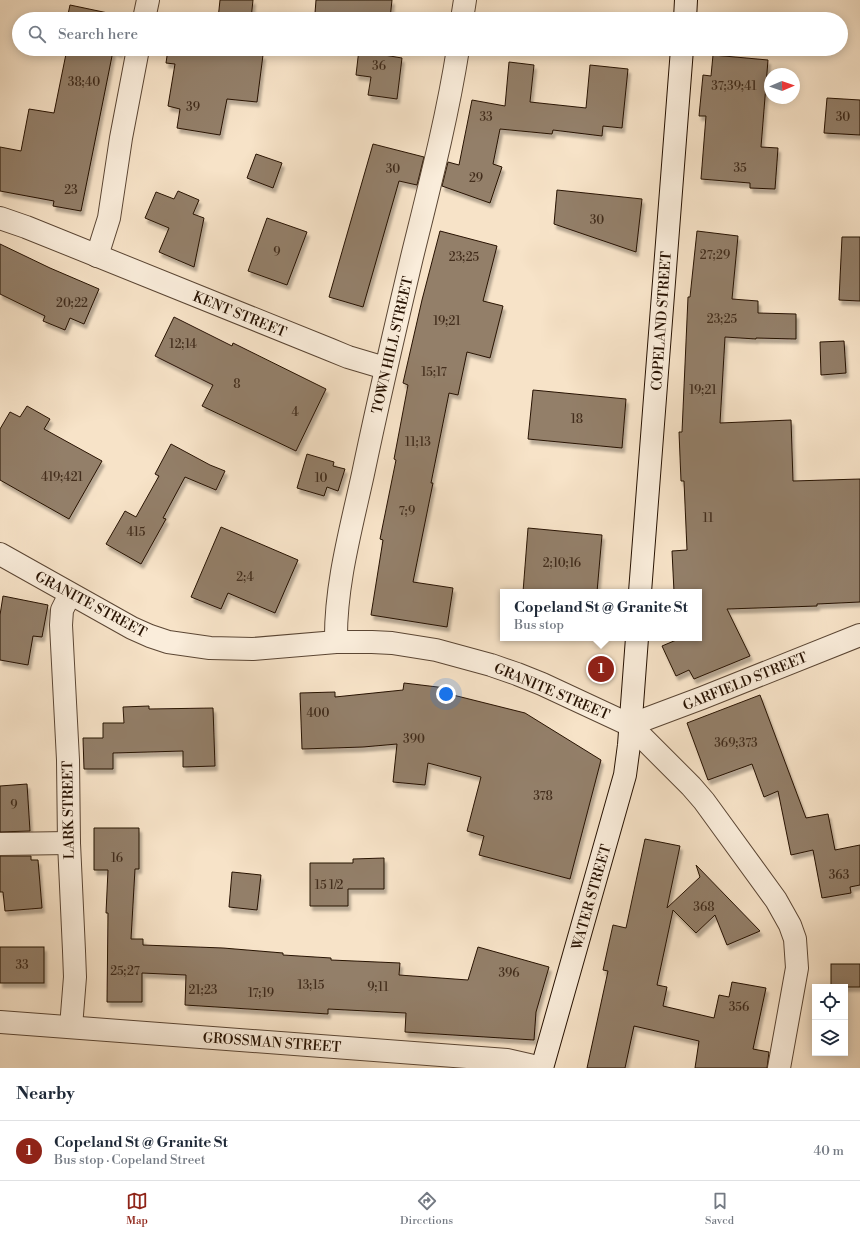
<!DOCTYPE html>
<html lang="en">
<head>
<meta charset="utf-8">
<style>
	:root { --surface:#fff; --page:#f6f6f7; --text:#1f2937; --muted:#747a83; --line:#e0e1e3; --accent:#8f2418 }
	body { margin:0; font-family:"Libre Bodoni",serif; background:var(--page); color:var(--text) }
	.controls { position:absolute; right:12px; bottom:12px; display:grid; overflow:hidden; border-radius:0px; box-shadow:0 2px 10px #0003 }
	.controls button { width:36px; height:36px; display:grid; place-items:center; padding:0; border:0; border-bottom:1px solid var(--line); background:var(--surface); color:var(--text); font:20px sans-serif }
	.compass { position:absolute; left:764px; top:68px; width:36px; height:36px; border-radius:50%; background:var(--surface); box-shadow:0 2px 10px #0003; rotate:88deg }
	.you { position:absolute; left:446px; top:694px; width:14px; height:14px; margin:-10px; border:3px solid #fff; border-radius:50%; background:#1a73e8; box-shadow:0 0 0 6px #1a73e833 }
	.badge { display:grid; place-items:center; width:26px; height:26px; border-radius:50%; background:var(--accent); color:#fff; font-size:13px; font-weight:700 }
	.pin { position:absolute; translate:-50% -50%; border:2px solid #fff; box-shadow:0 1px 4px #0006 }
	.popup { position:absolute; left:500px; top:589px; width:202px; height:52px; box-sizing:border-box; display:grid; place-content:center; border-radius:0px; background:var(--surface); filter:drop-shadow(0 1px 3px #0005); font-size:13px; white-space:nowrap; color:var(--muted) }
	.popup b { font-size:15px; color:var(--text) }
	.popup::after { content:''; position:absolute; left:50%; top:100%; margin-left:-8px; border:8px solid transparent; border-top-color:var(--surface) }
	.list { margin:0; padding:0; list-style:none }
	h2 { display:flex; justify-content:space-between; align-items:center; height:52px; margin:0; padding:0 16px; font-size:17px }
	h2 small { font-size:13px; font-weight:400; color:var(--muted) }
	.list li { display:grid; grid-template-columns:26px 1fr auto; gap:12px; align-items:center; box-sizing:border-box; height:60px; padding:0 16px; border-top:1px solid var(--line) }
	.list b { display:block; font-size:15px; white-space:nowrap }
	.list p { margin:0; font-size:13px; white-space:nowrap; color:var(--muted) }
	.list em { font-size:13px; font-style:normal; color:var(--muted) }
	.icon { flex:none; width:22px; height:22px; fill:none; stroke:currentColor; stroke-width:2; stroke-linecap:round; stroke-linejoin:round }
	.map { position:relative; flex:none; width:860px; height:1068px; overflow:hidden }
	.search { position:absolute; background:var(--surface); box-shadow:0 2px 10px #0003; left:12px; right:12px; top:12px; height:44px; display:flex; align-items:center; gap:10px; box-sizing:border-box; padding:0 14px; border-radius:22px; color:var(--muted); font-size:15px }
	.sheet { height:112px; background:var(--surface) }
	nav { display:flex; justify-content:space-around; align-items:center; box-sizing:border-box; height:56px; border-top:1px solid var(--line); background:var(--surface); font-size:11px; color:var(--muted) }
	nav a { display:grid; justify-items:center; gap:2px }
	nav .on { color:var(--accent) }
	.map>svg:first-child { display:block }
	.building { fill:#937f69; stroke:#271202; filter:url(#shadow) }
	.lines { fill:none; stroke-linecap:round; stroke-linejoin:round }
	.minor-casing { stroke:#5b4634; stroke-width:24 }
	.secondary-casing { stroke:#271202; stroke-width:24 }
	.minor { stroke:#faeddb; stroke-width:22 }
	.secondary { stroke:#faeddb; stroke-width:22 }
	.labels { text-anchor:middle; stroke-width:3; stroke-linejoin:round; paint-order:stroke }
	.number-label { font-size:12px; fill:#422d1c }
	.street-label { font-size:14px; fill:#271202; stroke:#faeddb }
</style>
</head>
<body>
<div class="map">
<svg width="860" height="1068" viewBox="0 0 860 1068">
	<defs>
		<filter id="shadow"><feDropShadow dx="2.5" dy="4.5" stdDeviation="1" flood-color="#0004"/></filter>
	</defs>
	<rect width="100%" height="100%" fill="#f7e3c8"/>
	<filter id="stains"><feTurbulence type="fractalNoise" baseFrequency=".005" numOctaves="4"/><feColorMatrix values="0 0 0 0 .2 0 0 0 0 .09 0 0 0 0 .02 0 0 0 .5 -.17"/></filter>
	<radialGradient id="worn" r=".72"><stop offset=".6" stop-color="#630" stop-opacity="0"/><stop offset="1" stop-color="#630" stop-opacity=".3"/></radialGradient>
	<!-- building -->
	<g class="building">
		<path d="M220,0h33l-2,19h-33z"/>
		<path d="M316,0h76l-2,19h-32l-43,-6z"/>
		<path d="M70,5l57,12v2h-60z"/>
		<path d="M67,49h54l-1,4 -7,-2 -32,160 -28,-5 1,-5 -54,-10v-44l21,4 8,-42 25,4z"/>
		<path d="M168,49h88v6h7l-6,47 -30,-3 -7,36 -43,-7 3,-19 -12,-3 7,-42 -9,-1z"/>
		<path d="M359,49h26l-1,6 18,3 -5,41 -29,-4 3,-18 -15,-2z"/>
		<path d="M713,55l55,5 -7,87 17,1 -3,41 -25,-1v-5l-49,-4 5,-63h-7l4,-41 8,1z"/>
		<path d="M509,62l25,3 -4,37 56,6 4,-43 38,4 -6,59 -19,-2 -1,10 -49,-6 -1,4 -52,-5 -7,35 9,3 -12,36 -48,-17 6,-24 11,3 13,-65 33,6z"/>
		<path d="M827,98l33,2v35l-36,-2z"/>
		<path d="M373,144l51,13 -7,28 -18,-4 -36,126 -34,-10z"/>
		<path d="M256,154l26,9 -9,25 -26,-10z"/>
		<path d="M557,190l85,9 -6,53 -82,-28z"/>
		<path d="M178,191l21,9 -6,14 11,4 -10,49 -35,-15 10,-24 -24,-10 11,-26 18,7z"/>
		<path d="M267,218l40,14 -20,53 -39,-14z"/>
		<path d="M440,231l57,15 -14,55 20,5 -13,52 -23,-6 -9,43 -9,-2 -18,90h2l-20,99 40,6 -6,39 -76,-12 12,-75 -3,-1 16,-79 -2,-1 14,-74 -5,-2 19,-83z"/>
		<path d="M697,231l41,5 -6,63 26,2v12l38,1v25l-40,-1v1l-31,-2 -5,86 71,-3 2,61 67,-2v123l-43,2v2l-90,3 23,47 -56,23 -5,-9 -13,6 -14,-30 19,-8h18v-46h-25l-2,-41 15,-1 -3,-69h-3l-2,-49h3l6,-135h2z"/>
		<path d="M842,237h18v64l-21,-1z"/>
		<path d="M0,244l50,24 49,21 -15,35 -14,-6 -5,12 -22,-9 2,-5 -45,-22z"/>
		<path d="M174,317l58,29 1,-3 93,46 -30,62 -94,-45 11,-21 -58,-29z"/>
		<path d="M844,341l2,32 -25,2 -1,-33z"/>
		<path d="M533,390l93,9 -4,49 -94,-9z"/>
		<path d="M27,406l23,13 -6,10 58,32 -33,58 -69,-39v-51l10,-17 10,5z"/>
		<path d="M171,444l39,21 15,6 -9,19 -31,-13 -22,41 3,1 -25,45 -35,-20 19,-33 11,6 23,-41 -4,-2z"/>
		<path d="M307,454l27,8 -1,4 12,3 -7,22 -11,-4 -3,9 -27,-8z"/>
		<path d="M221,527l77,33 -23,53 -47,-20 -7,16 -30,-12z"/>
		<path d="M528,528l74,7 -5,57h-74z"/>
		<path d="M3,596l45,9 -6,32 -9,-1 -5,29 -28,-5v-45z"/>
		<path d="M404,683l42,5 -1,5 80,20 76,47 -31,119 -91,-24 5,-19 -17,-5 14,-54 -53,-14 -3,22 -32,-3 4,-38 -34,3 -61,2 -2,-56 35,-1v5l68,-7z"/>
		<path d="M760,695l46,123 22,-4 7,36 25,-5v40l-10,2 1,6 -29,5 -9,-48 -22,5 -13,-64 -14,6 -12,-33 -44,16 -21,-57z"/>
		<path d="M149,706v3l64,-1 2,58 -32,1v-16l-70,2v16h-29l-1,-31h20v-15h21l-1,-16z"/>
		<path d="M27,784l3,47 -30,1v-46z"/>
		<path d="M94,828h45v41h-4l-4,70h12v6l80,3 60,5v2l48,3v2l69,3 -1,12 69,5 10,-33 71,20 -13,45 -2,28 -129,-8 1,-19 -78,-4v5l-143,-9 1,-30 -44,-2v29h-35l1,-89h-2l2,-43h-14z"/>
		<path d="M645,839l35,7 -13,62 33,-31 -4,-12 64,66 -33,14 -12,-30 -19,18 -23,-23 -16,75 10,2 -4,19 51,12 5,-23 10,2 3,-15 34,6 -13,61 16,3 -2,16h-72l4,-27 -65,-15 -9,42h-38l21,-97 -5,-1 10,-45 13,3z"/>
		<path d="M0,856h31v4h7l4,48 -37,3 -2,-19h-3z"/>
		<path d="M384,858v31h-36v17h-38v-43h43v-4z"/>
		<path d="M232,872l29,3 -4,35 -28,-3z"/>
		<rect x="0" y="947" width="44" height="36"/>
		<rect x="831" y="964" width="29" height="23"/>
	</g>
	<g class="lines">
		<defs>
			<g id="minor">
				<path d="M144,19l4,-19"/>
				<path d="M462,19l3,-19"/>
				<path d="M0,218l26,9 305,123 17,7 37,11"/>
				<path d="M97,256l12,-38 12,-80 17,-89"/>
				<path d="M0,554l132,74 18,8 18,6 42,6 43,1 83,-7h36l20,1 44,7 55,15 26,9 25,10 88,41 61,61 13,15 72,99 14,25 5,14 2,29 -18,100"/>
				<path d="M70,594l-8,16 -1,15 7,135 1,83 5,108 1,26 -4,50"/>
				<path d="M336,642c-1,-56 15,-113 27,-168 15,-72 32,-145 49,-217 17,-69 35,-138 46,-208"/>
				<path d="M630,725l72,-27 158,-63"/>
				<path d="M0,844l69,-1"/>
				<path d="M0,1022l507,38 35,8"/>
			</g>
			<g id="secondary">
				<path d="M685,19l1,-19"/>
				<path d="M640,592l42,-543"/>
				<path d="M542,1068l83,-293 4,-30 8,-107"/>
			</g>
		</defs>
		<!-- minor casing -->
		<use href="#minor" class="minor-casing"/>
		<!-- secondary casing -->
		<use href="#secondary" class="secondary-casing"/>
		<!-- minor -->
		<use href="#minor" class="minor"/>
		<!-- secondary -->
		<use href="#secondary" class="secondary"/>
	</g>
	<g class="labels">
		<!-- number labels -->
		<g class="number-label">
			<text x="379" y="70">36</text>
			<text x="84" y="86">38;40</text>
			<text x="734" y="90">37;39;41</text>
			<text x="193" y="111">39</text>
			<text x="486" y="121">33</text>
			<text x="843" y="121">30</text>
			<text x="740" y="172">35</text>
			<text x="393" y="173">30</text>
			<text x="476" y="182">29</text>
			<text x="71" y="194">23</text>
			<text x="597" y="224">30</text>
			<text x="277" y="256">9</text>
			<text x="715" y="259">27;29</text>
			<text x="464" y="261">23;25</text>
			<text x="72" y="307">20;22</text>
			<text x="722" y="323">23;25</text>
			<text x="447" y="325">19;21</text>
			<text x="183" y="348">12;14</text>
			<text x="434" y="376">15;17</text>
			<text x="237" y="388">8</text>
			<text x="703" y="394">19;21</text>
			<text x="295" y="416">4</text>
			<text x="577" y="423">18</text>
			<text x="418" y="446">11;13</text>
			<text x="62" y="481">419;421</text>
			<text x="321" y="482">10</text>
			<text x="407" y="515">7;9</text>
			<text x="708" y="522">11</text>
			<text x="136" y="536">415</text>
			<text x="562" y="567">2;10;16</text>
			<text x="245" y="581">2;4</text>
			<text x="318" y="717">400</text>
			<text x="414" y="743">390</text>
			<text x="736" y="747">369;373</text>
			<text x="543" y="800">378</text>
			<text x="14" y="809">9</text>
			<text x="117" y="862">16</text>
			<text x="839" y="879">363</text>
			<text x="329" y="889">15 1/2</text>
			<text x="704" y="911">368</text>
			<text x="22" y="969">33</text>
			<text x="125" y="975">25;27</text>
			<text x="509" y="977">396</text>
			<text x="311" y="989">13;15</text>
			<text x="378" y="991">9;11</text>
			<text x="203" y="994">21;23</text>
			<text x="261" y="997">17;19</text>
			<text x="739" y="1011">356</text>
		</g>
		<!-- street labels -->
		<g class="street-label">
			<text transform="translate(240 314) rotate(22)" y="5">KENT STREET</text>
			<text transform="translate(661 321) rotate(-86)" y="5">COPELAND STREET</text>
			<text transform="translate(392 345) rotate(-77)" y="5">TOWN HILL STREET</text>
			<text transform="translate(91 604) rotate(28)" y="5">GRANITE STREET</text>
			<text transform="translate(745 681) rotate(-22)" y="5">GARFIELD STREET</text>
			<text transform="translate(552 691) rotate(23)" y="5">GRANITE STREET</text>
			<text transform="translate(68 810) rotate(-91)" y="5">LARK STREET</text>
			<text transform="translate(591 897) rotate(-74)" y="5">WATER STREET</text>
			<text transform="translate(272 1042) rotate(4)" y="5">GROSSMAN STREET</text>
		</g>
	</g>
	<rect width="100%" height="100%" filter="url(#stains)"/>
	<rect width="100%" height="100%" fill="url(#worn)"/>
</svg>
<div class="controls">
<button><svg class="icon" aria-label="locate" viewBox="0 0 24 24"><circle cx="12" cy="12" r="6"/><path d="M12 2v4M12 18v4M2 12h4M18 12h4"/></svg></button>
<button><svg class="icon" aria-label="layers" viewBox="0 0 24 24"><path d="M12 4l9 5-9 5-9-5zM3 14l9 5 9-5"/></svg></button>
</div>
<svg class="compass" viewBox="-18 -18 36 36"><path d="M0-13l5 13h-10z" fill="#e53935"/><path d="M0 13l5-13h-10z" fill="#747a83"/></svg>
<div class="you"></div>
<div class="pin badge" style="left:601px;top:669px">1</div>
<div class="popup"><b>Copeland St @ Granite St</b>Bus stop</div>
<div class="search"><svg class="icon" aria-label="search" viewBox="0 0 24 24"><circle cx="10" cy="10" r="6"/><path d="M15 15l6 6"/></svg>Search here</div>
</div>
<section class="sheet">
<h2>Nearby<small></small></h2>
<ul class="list">
<li><span class="badge">1</span><div><b>Copeland St @ Granite St</b><p>Bus stop · Copeland Street</p></div><em>40 m</em></li>
</ul>
</section>
<nav>
<a class="on"><svg class="icon" aria-label="map" viewBox="0 0 24 24"><path d="M3 6l6-2 6 2 6-2v14l-6 2-6-2-6 2zM9 4v14M15 6v14"/></svg>Map</a>
<a><svg class="icon" aria-label="directions" viewBox="0 0 24 24"><path d="M12 3l9 9-9 9-9-9zM9 14v-3h6M13 9l2 2-2 2"/></svg>Directions</a>
<a><svg class="icon" aria-label="saved" viewBox="0 0 24 24"><path d="M7 4h10v16l-5-4-5 4z"/></svg>Saved</a>
</nav>
</body>
</html>
